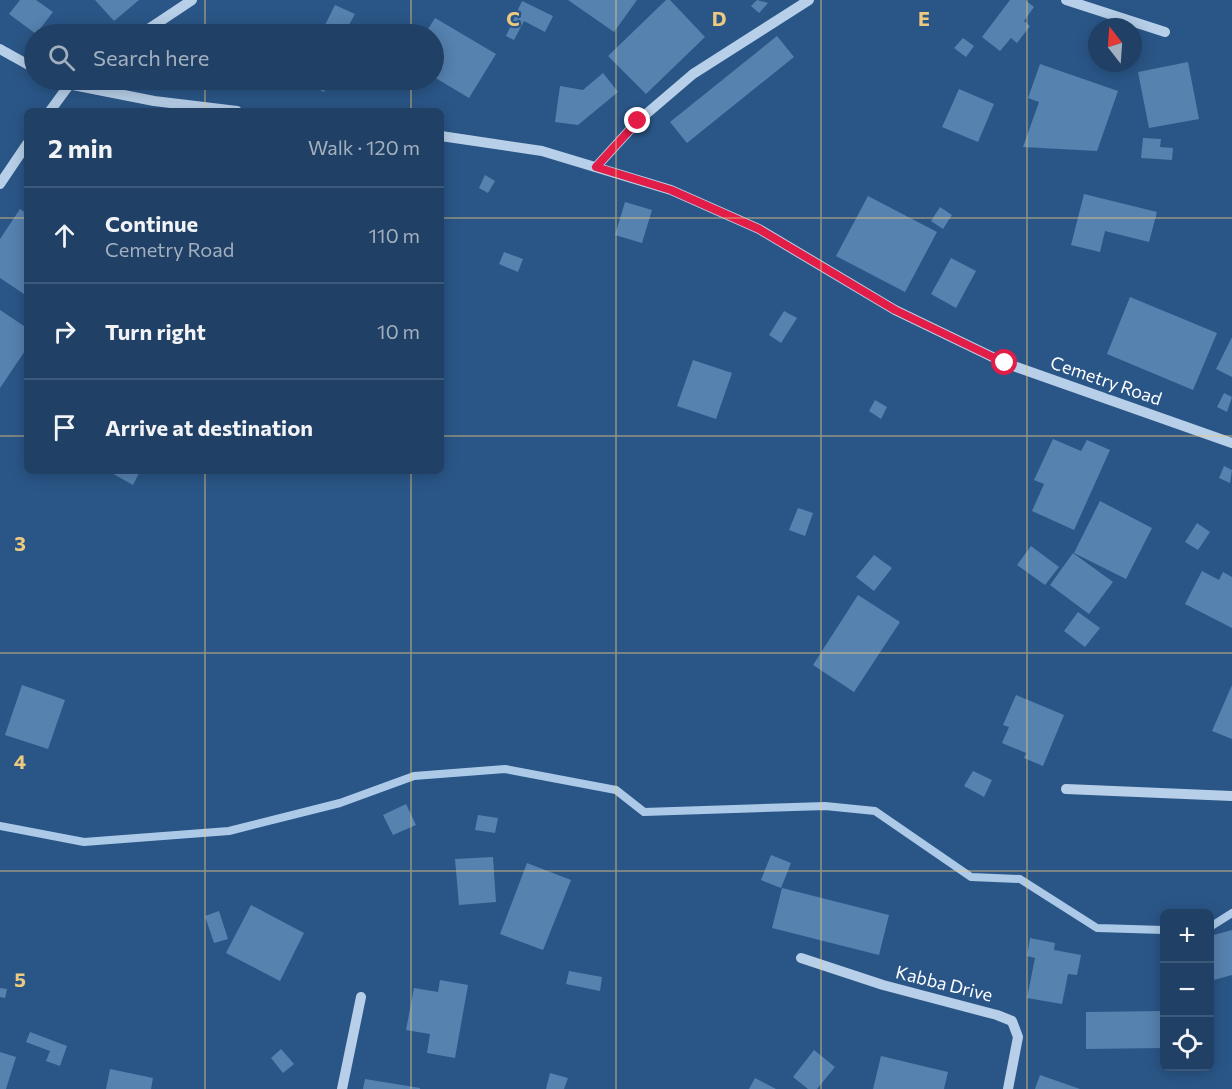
<!DOCTYPE html>
<html lang="en">
<head>
<meta charset="utf-8">
<style>
	:root { --surface:#204065; --page:#28476b; --text:#f1f3f6; --muted:#a2afbf; --line:#3d5979 }
	body { margin:0; font-family:Commissioner,sans-serif; background:var(--page); color:var(--text) }
	.controls { position:absolute; right:18px; bottom:18px; display:grid; overflow:hidden; border-radius:9px; box-shadow:0 3px 15px #0003 }
	.controls button { width:54px; height:54px; display:grid; place-items:center; padding:0; border:0; border-bottom:2px solid var(--line); background:var(--surface); color:var(--text); font:30px sans-serif }
	.compass { position:absolute; left:1088px; top:18px; width:54px; height:54px; border-radius:50%; background:var(--surface); box-shadow:0 3px 15px #0003; rotate:343deg }
	.stop { position:absolute; width:18px; height:18px; margin:-14px; border:4px solid #e11d48; border-radius:50%; background:#fff }
	.stop.end { background:#e11d48; border-color:#fff; box-shadow:0 2px 6px #0008 }
	.list { margin:0; padding:0; list-style:none }
	h2 { display:flex; justify-content:space-between; align-items:center; height:78px; margin:0; padding:0 24px; font-size:26px }
	h2 small { font-size:20px; font-weight:400; color:var(--muted) }
	.list li { display:grid; grid-template-columns:39px 1fr auto; gap:18px; align-items:center; box-sizing:border-box; height:96px; padding:0 24px; border-top:2px solid var(--line) }
	.list b { display:block; font-size:22px; white-space:nowrap }
	.list p { margin:0; font-size:20px; white-space:nowrap; color:var(--muted) }
	.list em { font-size:20px; font-style:normal; color:var(--muted) }
	.icon { flex:none; width:33px; height:33px; fill:none; stroke:currentColor; stroke-width:2; stroke-linecap:round; stroke-linejoin:round }
	.map { position:relative; flex:none; width:1232px; height:1089px; overflow:hidden }
	.search { position:absolute; background:var(--surface); box-shadow:0 3px 15px #0003; left:24px; top:24px; width:420px; height:66px; display:flex; align-items:center; gap:15px; box-sizing:border-box; padding:0 21px; border-radius:33px; color:var(--muted); font-size:22px }
	.panel { position:absolute; background:var(--surface); box-shadow:0 3px 15px #0003; left:24px; top:108px; width:420px; height:366px; border-radius:9px }
	.map>svg:first-child { display:block }
	.lines { fill:none; stroke-linecap:round; stroke-linejoin:round }
	.stream { stroke:#accae8; stroke-width:8 }
	.building { fill:#5682b0 }
	.minor { stroke:#b7cfe8; stroke-width:10 }
	.route { stroke:#e11d48; stroke-width:8 }
	.grid { fill:none; stroke:#eeca7f; stroke-width:1.5; stroke-opacity:0.55 }
	.labels { text-anchor:middle; stroke-width:4.5; stroke-linejoin:round; paint-order:stroke }
	.street-label { font-size:18px; fill:#fff; stroke:#2a5687 }
	.grid-label { font-size:20px; text-anchor:middle; font-weight:bold; fill:#eeca7f; stroke:#2a5687; stroke-width:4.5; stroke-linejoin:round; paint-order:stroke }
</style>
</head>
<body>
<div class="map">
<svg width="1232" height="1089" viewBox="0 0 1232 1089">
	<rect width="100%" height="100%" fill="#2a5687"/>
	<g class="lines">
		<!-- stream -->
		<g class="stream">
			<path d="M0,826l84,16 145,-11 111,-28 74,-27 91,-7 111,21 28,22 181,-6 50,5 96,66 49,2 77,49 67,2"/>
			<path d="M1210,927l22,-14"/>
		</g>
	</g>
	<!-- building -->
	<g class="building">
		<path d="M20,0h16l17,12 -17,22 -27,-20z"/>
		<path d="M95,0h44l-25,21z"/>
		<path d="M568,0h69l-23,32z"/>
		<path d="M666,0h4l35,37 -59,57 -38,-38z"/>
		<path d="M757,0l11,3 -9,10 -8,-7z"/>
		<path d="M1010,0h15l9,7 -10,14 6,5 -13,17 -6,-5 -11,13 -18,-14z"/>
		<path d="M522,1l31,15 -8,16 -21,-11 -10,19 -8,-4z"/>
		<path d="M335,5l20,9 -11,20 -19,-9z"/>
		<path d="M435,18l61,36 -27,44 -35,-21v-43h-9z"/>
		<path d="M320,25l20,9h-24z"/>
		<path d="M777,36l17,21 -107,86 -17,-21z"/>
		<path d="M963,38l11,8 -8,11 -12,-9z"/>
		<path d="M1188,62l11,57 -50,9 -11,-56z"/>
		<path d="M1040,64l78,27 -21,60 -74,-4 16,-45 -11,-4z"/>
		<path d="M603,73l15,19 -40,33 -23,-3 5,-36 23,4z"/>
		<path d="M281,80h49l-6,12 -24,-12 -3,7z"/>
		<path d="M959,89l35,15 -16,38 -36,-15z"/>
		<path d="M1143,138l18,1 -1,8 13,1 -1,12 -31,-2z"/>
		<path d="M485,175l10,6 -7,12 -9,-5z"/>
		<path d="M1084,194l73,18 -8,30 -44,-11 -5,21 -29,-7z"/>
		<path d="M868,196l69,36 -32,60 -69,-36z"/>
		<path d="M625,202l27,8 -10,33 -27,-8z"/>
		<path d="M940,207l12,8 -9,14 -12,-8z"/>
		<path d="M20,209l7,5v82l-27,-18v-39z"/>
		<path d="M504,252l19,7 -5,13 -19,-8z"/>
		<path d="M951,258l25,13 -20,37 -25,-14z"/>
		<path d="M1130,297l87,36 -24,57 -86,-36z"/>
		<path d="M0,310l27,18v20l-27,40z"/>
		<path d="M784,311l13,7 -16,25 -12,-8z"/>
		<path d="M1232,337v40l-16,-8z"/>
		<path d="M693,360l39,13 -16,46 -39,-13z"/>
		<path d="M1224,393l8,4 -5,15 -10,-5z"/>
		<path d="M875,400l12,7 -6,12 -12,-8z"/>
		<path d="M1053,439l28,12 6,-11 23,10 -36,80 -42,-19 12,-27 -10,-4z"/>
		<path d="M1224,466l8,4 -2,13 -11,-5z"/>
		<path d="M108,471h32l-7,14z"/>
		<path d="M1100,501l52,27 -26,51 -52,-26z"/>
		<path d="M798,508l15,5 -8,23 -16,-6z"/>
		<path d="M1197,523l13,9 -12,18 -13,-8z"/>
		<path d="M1031,546l28,21 -14,18 -28,-20z"/>
		<path d="M1073,553l40,29 -24,32 -39,-29z"/>
		<path d="M874,555l18,13 -18,23 -18,-14z"/>
		<path d="M1202,571l17,9 4,-8 9,5v51l-47,-24z"/>
		<path d="M858,595l42,27 -46,70 -41,-27z"/>
		<path d="M1078,612l22,16 -15,19 -21,-16z"/>
		<path d="M22,685l43,15 -17,49 -43,-14z"/>
		<path d="M1232,685v54l-20,-8z"/>
		<path d="M1016,695l48,20 -21,51 -19,-8 2,-5 -24,-10 7,-16 -6,-2z"/>
		<path d="M973,771l19,9 -8,17 -20,-11z"/>
		<path d="M406,804l10,21 -23,10 -10,-20z"/>
		<path d="M478,815l20,3 -3,15 -20,-3z"/>
		<path d="M771,855l20,8 -10,25 -20,-8z"/>
		<path d="M493,857l3,45 -37,3 -4,-46z"/>
		<path d="M527,863l44,17 -28,70 -43,-16z"/>
		<path d="M782,888l107,27 -10,40 -107,-27z"/>
		<path d="M251,905l53,28 -24,48 -54,-28z"/>
		<path d="M219,911l9,28 -14,4 -9,-27z"/>
		<path d="M1232,930v45l-22,6v-45z"/>
		<path d="M1030,938l25,5 -1,7 27,5 -4,20 -9,-1 -6,30 -35,-6 8,-40 -8,-2z"/>
		<path d="M569,971l33,6 -2,14 -34,-7z"/>
		<path d="M440,980l28,5 -13,73 -28,-5 3,-19 -24,-4 8,-42 24,4z"/>
		<path d="M0,988l7,1 -2,9 -5,-1z"/>
		<path d="M1164,1011v37l-78,1v-37z"/>
		<path d="M30,1032l37,14 -7,20 -14,-5 4,-10 -24,-9z"/>
		<path d="M281,1049l13,15 -11,9 -12,-15z"/>
		<path d="M814,1050l21,17 -18,22h-9l-15,-12z"/>
		<path d="M0,1052l16,5 -10,32h-6z"/>
		<path d="M881,1056l67,16 -4,17h-71z"/>
		<path d="M110,1069l43,9 -2,11h-45z"/>
		<path d="M550,1073l18,5 -4,11h-18z"/>
		<path d="M1040,1075l40,14h-45z"/>
		<path d="M755,1078l21,11h-27z"/>
		<path d="M365,1079l55,9v1h-57z"/>
	</g>
	<g class="lines">
		<!-- minor -->
		<g class="minor">
			<path d="M1066,0l99,32"/>
			<path d="M141,34l51,-34"/>
			<path d="M0,49l34,19"/>
			<path d="M58,80l10,4 86,17 83,10"/>
			<path d="M50,111l22,-30"/>
			<path d="M441,136l101,15 129,39 88,39 136,81 110,53 227,80"/>
			<path d="M596,167l42,-46 55,-47 116,-74"/>
			<path d="M0,184l27,-40"/>
			<path d="M1066,789l166,7"/>
			<path d="M801,958l82,27 114,30 15,6 6,16 -10,52"/>
			<path d="M342,1089l19,-92"/>
		</g>
	</g>
	<g class="lines">
		<!-- route -->
		<path class="route" d="M638,121l-42,46 75,23 88,39 136,81 110,53"/>
	</g>
	<!-- grid -->
	<path class="grid" d="M205,0v34M411,0v34M616,0v1089M821,0v1089M1027,0v1089M205,80v31M411,80v31M0,218h27M441,218h791M0,436h27M441,436h791M205,471v618M411,471v618M0,653h1232M0,871h1232"/>
	<g class="labels">
		<!-- street labels -->
		<g class="street-label">
			<text transform="translate(1106 381) rotate(19)" y="6">Cemetry Road</text>
			<text transform="translate(944 984) rotate(14)" y="6">Kabba Drive</text>
		</g>
	</g>
	<g class="grid-label">
		<text x="513" y="26">C</text>
		<text x="719" y="26">D</text>
		<text x="924" y="26">E</text>
		<text x="20" y="551">3</text>
		<text x="20" y="769">4</text>
		<text x="20" y="987">5</text>
	</g>
</svg>
<div class="controls">
<button>+</button>
<button>−</button>
<button><svg class="icon" aria-label="locate" viewBox="0 0 24 24"><circle cx="12" cy="12" r="6"/><path d="M12 2v4M12 18v4M2 12h4M18 12h4"/></svg></button>
</div>
<svg class="compass" viewBox="-18 -18 36 36"><path d="M0-13l5 13h-10z" fill="#e53935"/><path d="M0 13l5-13h-10z" fill="#a2afbf"/></svg>
<div class="stop" style="left:1005px;top:363px"></div>
<div class="stop end" style="left:638px;top:121px"></div>
<div class="search"><svg class="icon" aria-label="search" viewBox="0 0 24 24"><circle cx="10" cy="10" r="6"/><path d="M15 15l6 6"/></svg>Search here</div>
<section class="panel">
<h2>2 min<small>Walk · 120 m</small></h2>
<ul class="list">
<li><svg class="icon" aria-label="ahead" viewBox="0 0 24 24"><path d="M12 20V5M6 11l6-6 6 6"/></svg><div><b>Continue</b><p>Cemetry Road</p></div><em>110 m</em></li>
<li><svg class="icon" aria-label="right" viewBox="0 0 24 24"><path d="M7 20v-9h11M14 6l5 5-5 5"/></svg><div><b>Turn right</b></div><em>10 m</em></li>
<li><svg class="icon" aria-label="arrive" viewBox="0 0 24 24"><path d="M6 21V4h12l-3 4 3 4H6"/></svg><div><b>Arrive at destination</b></div></li>
</ul>
</section>
</div>
</body>
</html>
